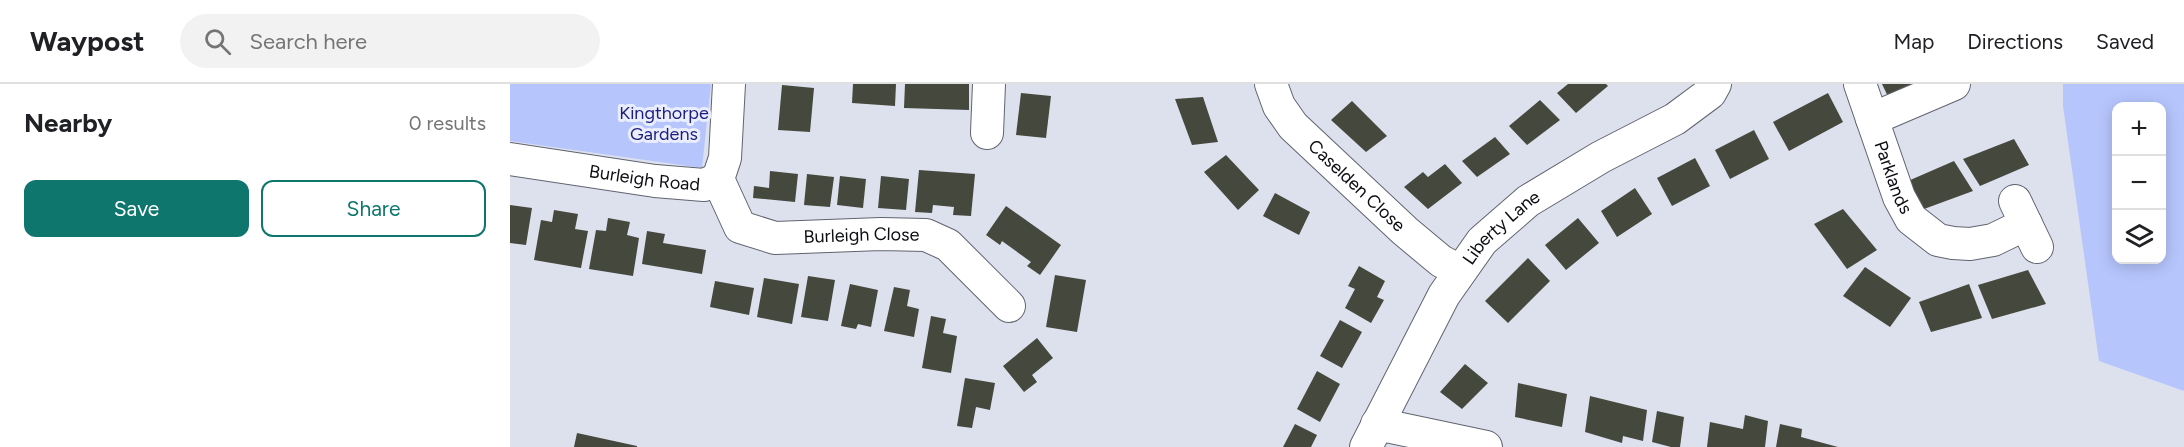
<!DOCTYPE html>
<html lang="en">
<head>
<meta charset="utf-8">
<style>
	:root { --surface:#fff; --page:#f2f2f2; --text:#202124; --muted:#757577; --line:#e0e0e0; --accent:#0f766e }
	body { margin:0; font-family:Figtree,sans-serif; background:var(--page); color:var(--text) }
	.controls { position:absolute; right:18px; top:18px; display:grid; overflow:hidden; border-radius:12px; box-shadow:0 3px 15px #0003 }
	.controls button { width:54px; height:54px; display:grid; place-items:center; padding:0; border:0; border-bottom:2px solid var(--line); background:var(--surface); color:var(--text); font:30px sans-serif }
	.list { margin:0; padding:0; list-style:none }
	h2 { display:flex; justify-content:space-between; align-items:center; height:78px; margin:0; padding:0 24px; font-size:26px }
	h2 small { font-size:20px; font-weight:400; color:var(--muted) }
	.actions { display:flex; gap:12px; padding:18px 24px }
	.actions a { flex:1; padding:14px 0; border:2px solid var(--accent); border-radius:12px; text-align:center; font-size:21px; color:var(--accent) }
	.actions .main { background:var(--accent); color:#fff }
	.icon { flex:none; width:33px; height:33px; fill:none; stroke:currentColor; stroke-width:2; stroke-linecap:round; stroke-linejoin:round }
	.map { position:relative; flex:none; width:1674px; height:363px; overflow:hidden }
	header { display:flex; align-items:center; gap:36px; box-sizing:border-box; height:84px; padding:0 30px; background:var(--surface); border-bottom:2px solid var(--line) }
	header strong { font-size:28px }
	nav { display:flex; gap:33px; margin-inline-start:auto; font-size:21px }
	.search { width:420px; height:54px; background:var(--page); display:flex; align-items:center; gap:15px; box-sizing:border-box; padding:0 21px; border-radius:33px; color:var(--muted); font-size:22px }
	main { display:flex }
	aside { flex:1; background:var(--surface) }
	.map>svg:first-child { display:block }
	.green { fill:#b6c6fd; fill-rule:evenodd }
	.building { fill:#44483d }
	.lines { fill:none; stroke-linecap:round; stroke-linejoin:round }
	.minor-casing { stroke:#616470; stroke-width:34 }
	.minor { stroke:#fff; stroke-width:32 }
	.labels { text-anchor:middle; stroke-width:6; stroke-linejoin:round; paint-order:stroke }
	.park-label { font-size:18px; fill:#1b1d7e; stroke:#eaeefc }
	.street-label { font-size:18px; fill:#0c0d12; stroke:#eaeefc }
</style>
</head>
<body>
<header>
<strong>Waypost</strong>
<div class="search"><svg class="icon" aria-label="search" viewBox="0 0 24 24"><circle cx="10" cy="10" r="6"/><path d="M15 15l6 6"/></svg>Search here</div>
<nav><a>Map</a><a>Directions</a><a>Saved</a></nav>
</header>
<main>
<aside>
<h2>Nearby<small>0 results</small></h2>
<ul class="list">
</ul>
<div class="actions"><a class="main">Save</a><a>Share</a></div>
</aside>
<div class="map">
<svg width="1674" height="363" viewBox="0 0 1674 363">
	<rect width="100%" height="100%" fill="#dde1ee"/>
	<!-- green -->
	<g class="green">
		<path d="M0,0h201l-9,84 -192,-27z"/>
		<path d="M1553,0h121v307l-85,-30 -36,-255zM1652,22v154h-46v-154z"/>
	</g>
	<!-- building -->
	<g class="building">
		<path d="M343,0h43l-1,22 -43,-3z"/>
		<path d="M395,0h64v26l-65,-2z"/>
		<path d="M1058,0h38l2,2 -32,27 -19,-20z"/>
		<path d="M1372,0h51l-39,25z"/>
		<path d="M272,1l32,3 -4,44 -32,-2z"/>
		<path d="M511,9l30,3 -5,42 -30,-3z"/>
		<path d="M1318,9l15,29 -54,29 -16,-29z"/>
		<path d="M693,13l15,45 -26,3 -17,-46z"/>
		<path d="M1030,16l20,20 -33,25 -18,-19z"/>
		<path d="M842,17l35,35 -21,16 -35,-32z"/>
		<path d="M1244,46l15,29 -39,20 -15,-29z"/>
		<path d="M985,53l15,17 -33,23 -15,-16z"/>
		<path d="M1504,55l15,26 -49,21 -17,-27z"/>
		<path d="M716,71l33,35 -21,20 -34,-38z"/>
		<path d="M1185,74l15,28 -38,20 -15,-28z"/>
		<path d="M1444,77l19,30 -49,18 -16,-28z"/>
		<path d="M935,80l17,19 -34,26 -24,-22 19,-15 5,5z"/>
		<path d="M409,86l56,4 -4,42 -18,-1 1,-8 -21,-2 -1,8 -17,-1z"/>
		<path d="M260,87l28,3 -3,28 -42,-4 1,-12 15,2z"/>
		<path d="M297,90l27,3 -4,30 -26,-2z"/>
		<path d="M330,92l26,3 -3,29 -26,-3z"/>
		<path d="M371,92l28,3 -3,31 -28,-2z"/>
		<path d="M1125,104l17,26 -35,23 -16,-26z"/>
		<path d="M765,109l35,19 -11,23 -36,-19z"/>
		<path d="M0,121l22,3 -6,37 -16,-2z"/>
		<path d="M496,122l55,39 -21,30 -13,-9 4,-4 -29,-21 -2,4 -14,-10z"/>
		<path d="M1333,125l34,41 -30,19 -33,-45z"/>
		<path d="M44,126l24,4 -3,15 13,2 -7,37 -47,-8 7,-40 11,2z"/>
		<path d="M98,134l22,4 -3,13 12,3 -6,38 -44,-7 7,-39 10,1z"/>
		<path d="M1068,134l21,25 -33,27 -21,-25z"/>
		<path d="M137,147l18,3 -2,9 43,7 -4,24 -60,-10z"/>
		<path d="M1018,174l22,23 -42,42 -23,-22z"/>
		<path d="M849,182l26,15 -8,16 7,3 -13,23 -26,-15 10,-19 -7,-3z"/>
		<path d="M1355,183l46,31 -21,29 -47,-31z"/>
		<path d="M1518,186l18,34 -54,15 -14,-34z"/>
		<path d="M545,191l31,5 -9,52 -31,-5z"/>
		<path d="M298,192l27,4 -7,41 -27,-4z"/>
		<path d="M254,194l35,6 -7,40 -35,-7z"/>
		<path d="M205,197l39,7 -5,27 -39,-8z"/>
		<path d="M340,200l28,6 -7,37 -13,-3 -2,5 -15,-3z"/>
		<path d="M1459,200l13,34 -51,14 -12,-30z"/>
		<path d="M384,203l16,3 -3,16 12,3 -5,28 -30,-6z"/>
		<path d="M421,232l15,3 -3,14 14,3 -6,37 -29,-5z"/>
		<path d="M830,236l22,12 -20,36 -22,-12z"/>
		<path d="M527,254l16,20 -21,17 5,7 -13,10 -21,-26z"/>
		<path d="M955,280l23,19 -26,26 -22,-17z"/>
		<path d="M807,287l23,13 -20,38 -23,-13z"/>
		<path d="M455,294l30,5 -5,27 -14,-3 -4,21 -15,-2z"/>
		<path d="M1008,299l49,11 -5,33 -47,-10z"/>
		<path d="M1080,312l57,14 -4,31 -20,-5 -1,7 -37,-11z"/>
		<path d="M1147,327l27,6 -4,30h-9l-19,-5z"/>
		<path d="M1235,331l23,6 -3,26h-58l3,-25 33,7z"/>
		<path d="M785,340l22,11 -6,12h-28z"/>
		<path d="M1270,340l22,5 -1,8 37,10h-62z"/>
		<path d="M67,349l60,13v1h-63z"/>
	</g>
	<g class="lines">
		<defs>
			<g id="minor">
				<path id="s1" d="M761,0l8,22 14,20 112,105 36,30 19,10"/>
				<path id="s2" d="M1350,0l39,113 12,22 27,21 15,3 17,1 23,-4 33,-16"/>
				<path d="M1362,35l82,-35"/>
				<path d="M477,49l2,-49"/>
				<path id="s3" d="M0,75l145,22 49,4 14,-6 7,-21 4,-74"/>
				<path id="s4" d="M208,95l22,48 35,11 106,-4 45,1 22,10 61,61"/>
				<path d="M1505,117l22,46"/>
				<path d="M867,340l109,23"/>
				<path id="s5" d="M856,363l78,-152 38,-54 46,-40 73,-44 74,-38 35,-26 5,-9"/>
			</g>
		</defs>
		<!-- minor casing -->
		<use href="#minor" class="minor-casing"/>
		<!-- minor -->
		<use href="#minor" class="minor"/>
	</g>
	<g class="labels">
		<!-- park labels -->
		<g class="park-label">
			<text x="154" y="35">Kingthorpe<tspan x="154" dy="21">Gardens</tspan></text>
		</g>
		<!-- street labels -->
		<g class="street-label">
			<text dy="6" stroke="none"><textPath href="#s3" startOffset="136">Burleigh Road</textPath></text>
			<text dy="6" stroke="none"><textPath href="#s2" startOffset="99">Parklands</textPath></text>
			<text dy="6" stroke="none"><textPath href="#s1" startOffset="135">Caselden Close</textPath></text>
			<text dy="6" stroke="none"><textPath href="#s5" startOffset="260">Liberty Lane</textPath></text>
			<text dy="6" stroke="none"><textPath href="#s4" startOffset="176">Burleigh Close</textPath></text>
		</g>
	</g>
</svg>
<div class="controls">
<button>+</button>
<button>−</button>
<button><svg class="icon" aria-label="layers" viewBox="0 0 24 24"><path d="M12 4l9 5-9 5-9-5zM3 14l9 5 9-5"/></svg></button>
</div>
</div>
</main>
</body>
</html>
